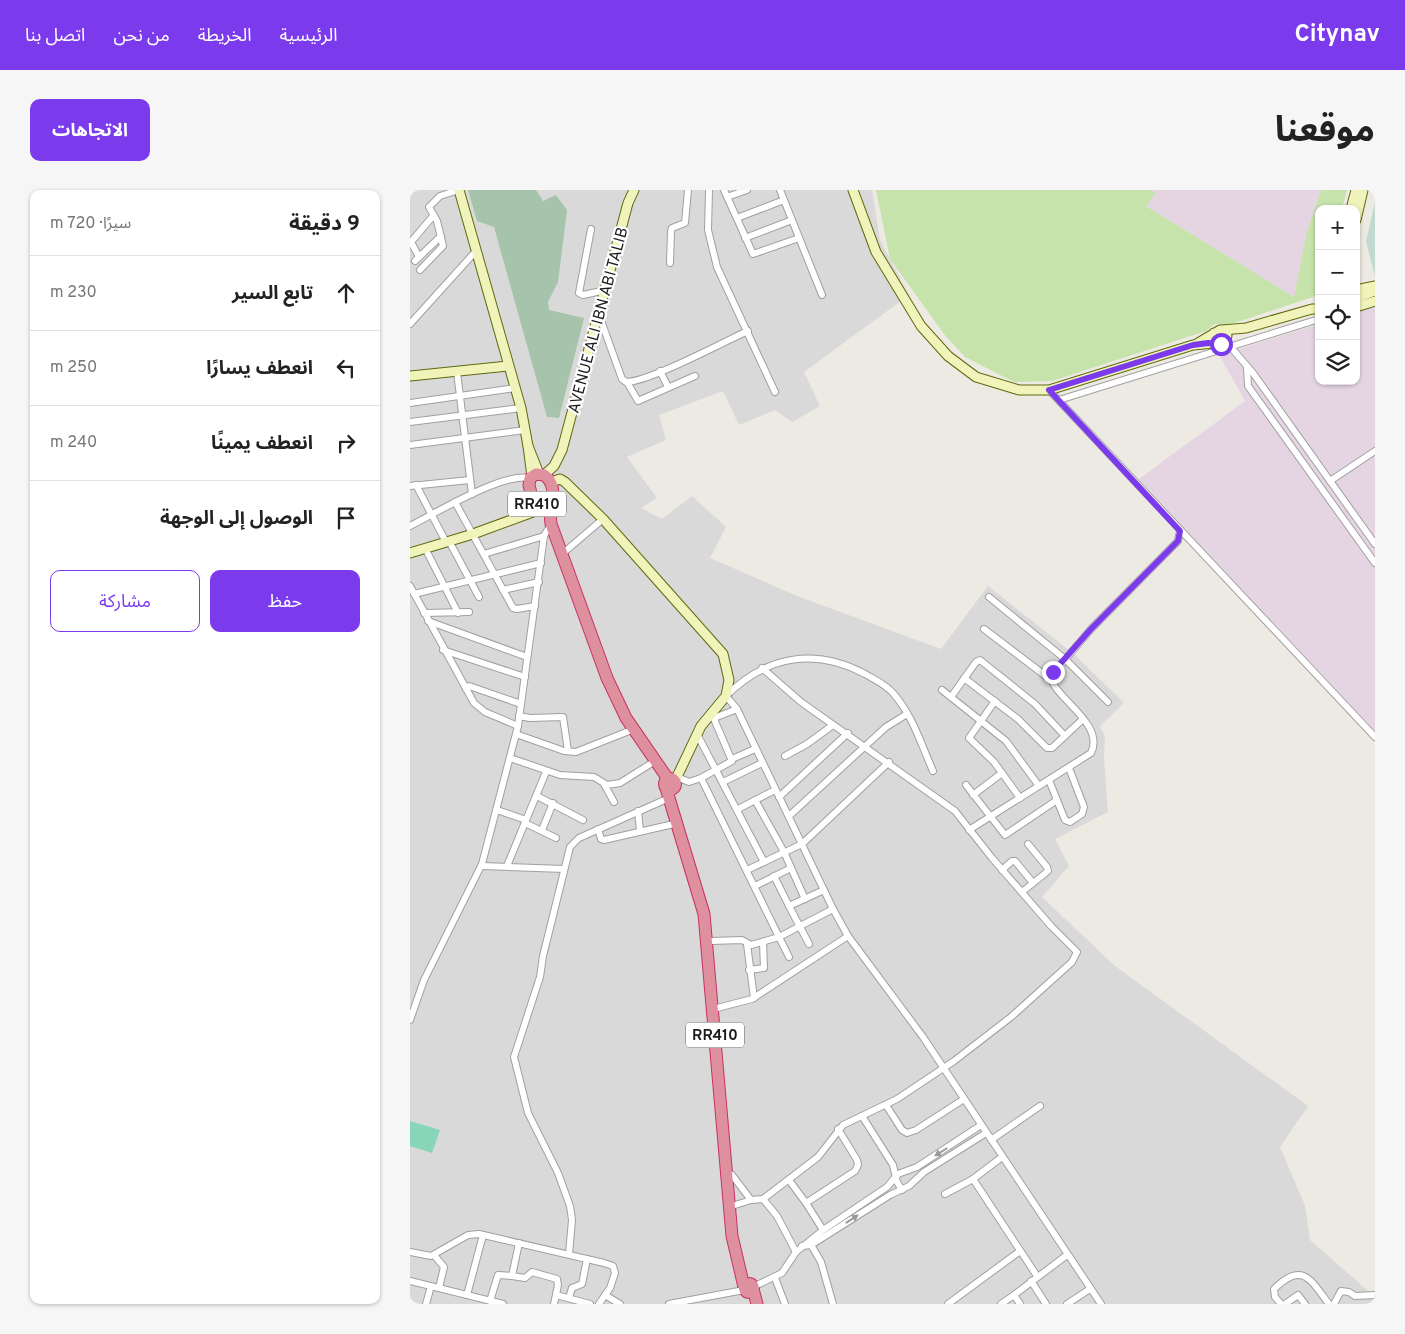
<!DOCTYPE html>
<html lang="ar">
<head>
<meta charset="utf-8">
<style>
	:root { --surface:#fff; --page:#f6f6f6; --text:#222; --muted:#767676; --line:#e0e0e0; --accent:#7c3aed }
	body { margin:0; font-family:Overpass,"Noto Sans Arabic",sans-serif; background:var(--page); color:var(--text); direction:rtl }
	.controls { position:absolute; right:15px; top:15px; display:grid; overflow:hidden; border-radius:10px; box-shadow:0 1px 4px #0004 }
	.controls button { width:45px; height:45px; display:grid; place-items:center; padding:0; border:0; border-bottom:1px solid var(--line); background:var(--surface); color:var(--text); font:25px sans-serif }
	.stop { position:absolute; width:15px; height:15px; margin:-11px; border:4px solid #7c3aed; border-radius:50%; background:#fff }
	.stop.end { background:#7c3aed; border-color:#fff; box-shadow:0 1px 5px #0008 }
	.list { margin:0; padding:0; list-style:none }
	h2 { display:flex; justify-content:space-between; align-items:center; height:65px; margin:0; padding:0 20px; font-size:21px }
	h2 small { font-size:16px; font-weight:400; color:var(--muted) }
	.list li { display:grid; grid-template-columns:32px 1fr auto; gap:15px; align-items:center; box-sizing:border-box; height:75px; padding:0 20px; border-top:1px solid var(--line) }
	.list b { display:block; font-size:19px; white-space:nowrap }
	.list em { font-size:16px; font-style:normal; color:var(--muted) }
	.actions { display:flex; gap:10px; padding:15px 20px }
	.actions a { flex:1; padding:11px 0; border:1px solid var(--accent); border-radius:10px; text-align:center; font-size:18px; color:var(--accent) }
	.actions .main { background:var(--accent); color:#fff }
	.icon { flex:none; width:28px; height:28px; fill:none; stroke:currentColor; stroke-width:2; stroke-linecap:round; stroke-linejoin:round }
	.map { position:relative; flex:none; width:965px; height:1114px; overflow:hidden; direction:ltr; border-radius:10px }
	header { display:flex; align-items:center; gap:30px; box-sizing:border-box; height:70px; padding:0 25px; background:var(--accent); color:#fff }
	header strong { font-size:24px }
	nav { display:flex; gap:28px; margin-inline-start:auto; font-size:18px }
	.intro { display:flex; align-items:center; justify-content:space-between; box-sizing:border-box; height:120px; padding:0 30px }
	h1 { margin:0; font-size:35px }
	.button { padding:12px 22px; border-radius:10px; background:var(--accent); color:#fff; font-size:18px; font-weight:700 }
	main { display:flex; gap:30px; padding:0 30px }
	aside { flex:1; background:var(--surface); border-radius:10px; box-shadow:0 1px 4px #0004 }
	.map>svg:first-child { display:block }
	.residential { fill:#dad9d9 }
	.industrial { fill:#e5d5e2 }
	.grass { fill:#c6e3ac }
	.wetland { fill:#c1dacf }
	.cemetery { fill:#a6c4ab }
	.pitch { fill:#87d6b8 }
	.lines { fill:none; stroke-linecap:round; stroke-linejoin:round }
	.street-casing { stroke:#a0a0a0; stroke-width:8 }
	.secondary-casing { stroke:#5e690e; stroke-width:11 }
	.highway-casing { stroke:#c83263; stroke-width:13 }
	.street { stroke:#fff; stroke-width:6 }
	.secondary { stroke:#f0f3ba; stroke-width:9 }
	.highway { stroke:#de909e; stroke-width:11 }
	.oneway { fill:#999 }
	.route { stroke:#7c3aed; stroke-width:6 }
	.labels { text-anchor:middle; stroke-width:4.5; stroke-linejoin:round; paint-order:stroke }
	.shield { fill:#fff; stroke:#606060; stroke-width:1 }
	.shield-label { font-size:15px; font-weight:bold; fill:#1c1c1c }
	.street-label { font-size:16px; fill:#1c1c1c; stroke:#fff }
</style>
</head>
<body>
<header>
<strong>Citynav</strong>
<nav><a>الرئيسية</a><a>الخريطة</a><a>من نحن</a><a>اتصل بنا</a></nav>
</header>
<div class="intro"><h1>موقعنا</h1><a class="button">الاتجاهات</a></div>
<main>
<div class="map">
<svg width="965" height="1114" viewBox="0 0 965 1114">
	<rect width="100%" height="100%" fill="#edeae3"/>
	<!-- residential -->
	<path class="residential" d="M0,0h462l8,50 29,55 -105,77 16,34 -28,16 -17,-12 -36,15 -16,-34 -64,24 7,25 -39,17 30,41 -16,10 21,11 30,-23 34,31 -16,31 87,38 144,53 47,-63 87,69 49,48 -24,23 5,10 -1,23 4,53 -53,27 14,27 -27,31 73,69 193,140 -28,41 25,59 5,34 65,57v7h-965z"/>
	<!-- industrial -->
	<g class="industrial">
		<path d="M741,0h170l-15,45 -12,62 -148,-91 9,-13z"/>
		<path d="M965,116v426l-236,-253 106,-78 -26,-46 100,-31v57h37v-69z"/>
	</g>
	<!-- grass -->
	<path class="grass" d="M466,0h275l5,3 -10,13 148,91 12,-62 15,-45h26l-5,19h-23v86l-91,30 -13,-1 -9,7 -154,50 -38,1 -49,-25 -21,-23 -54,-75z"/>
	<!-- wetland -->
	<path class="wetland" d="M965,12v75l-9,-36z"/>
	<!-- cemetery -->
	<path class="cemetery" d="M58,0h68l7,11 13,-6 11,15 -9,72 -10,20 1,8 35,8 -25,100 -12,-1 -53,-190 -17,-6z"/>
	<!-- pitch -->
	<path class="pitch" d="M0,931l30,9 -8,23 -22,-7z"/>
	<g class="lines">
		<defs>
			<g id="street">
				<path d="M299,0l-1,40 9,37 58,125"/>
				<path d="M314,0l29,64 46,-16"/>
				<path d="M370,0l42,105"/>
				<path d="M317,7l20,-7"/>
				<path d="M327,28l47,-18"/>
				<path d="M181,39l-12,64 4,2 23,-5"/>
				<path d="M335,48l47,-18"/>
				<path d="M9,67l-8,-15 22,-26"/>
				<path d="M5,71l26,-25"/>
				<path d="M260,73l1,-32 1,-3 13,-5 3,-33"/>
				<path d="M10,80l23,-24 -6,-25 -8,-14 11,-11 19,-6"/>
				<path d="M189,125l23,64 4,3c23,0 97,-40 122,-51"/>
				<path d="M0,134l66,-73"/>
				<path d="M818,154l25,29 122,171"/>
				<path d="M837,178l1,18 127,177"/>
				<path d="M250,181l8,16"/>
				<path d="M47,182l15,122"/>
				<path d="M217,192l11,19 57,-25"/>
				<path d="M639,200l326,347"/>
				<path d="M649,210l260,-81"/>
				<path d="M0,213l105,-15"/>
				<path d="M0,232l111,-14"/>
				<path d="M0,255l115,-15"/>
				<path d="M920,291l45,-30"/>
				<path d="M6,295l30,57"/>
				<path d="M0,296l60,-6"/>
				<path d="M45,312l58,106 4,1 18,-3"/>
				<path d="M0,336c26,-13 93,-54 120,-48"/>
				<path d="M39,351l30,56"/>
				<path d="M15,358l33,65"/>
				<path d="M74,364l60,-18"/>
				<path d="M152,364l41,-35"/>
				<path d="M0,396l64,117 11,9 33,14"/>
				<path d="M93,400l36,-8"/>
				<path d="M4,404l127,-31"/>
				<path d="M579,407l76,62 43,43"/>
				<path d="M14,423l45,-1"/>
				<path d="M18,431l99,36"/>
				<path d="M574,439l67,51"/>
				<path d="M33,460l82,27"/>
				<path d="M554,488l54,41 29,29h5l31,-29"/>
				<path d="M56,499l3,-3 52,18"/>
				<path d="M532,500l64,51 33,45"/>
				<path d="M541,507l25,-35 4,-2 55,44 30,32"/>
				<path d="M585,511l-26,37 25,24 26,36"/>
				<path d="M301,522l21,49 -31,17 78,159 -28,8 -9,-5 -31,1"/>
				<path d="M109,526l11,2 33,-1 5,34"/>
				<path d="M304,528l23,-9"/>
				<path d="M106,544l48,17 12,1 58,-23"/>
				<path d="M287,544l67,128 -17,8"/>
				<path d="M375,566l22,-12 26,-19"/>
				<path d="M100,568l50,17 34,2 13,8 13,-2 35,-22"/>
				<path d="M322,569l23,-10"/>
				<path d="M523,581c-12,-27 -20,-55 -40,-78 -8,-9 -18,-13 -28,-19 -50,-27 -99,-18 -139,22l11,13 96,200 15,27 75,101 178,267"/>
				<path d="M267,587l12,5 12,-4"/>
				<path d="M639,590l16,40 5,2 12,-8 2,-7 -15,-39"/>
				<path d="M313,592l39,-19"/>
				<path d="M194,594l10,18"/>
				<path d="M556,595l39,50 52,-35"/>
				<path d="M563,605l29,-22"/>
				<path d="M127,606l46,24"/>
				<path d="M369,607l69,-64"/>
				<path d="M345,610l29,52 21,47"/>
				<path d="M328,619l37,-19"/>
				<path d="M87,620l29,10 20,-48"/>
				<path d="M228,621l2,20"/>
				<path d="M379,626l97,-89 21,-13"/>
				<path d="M115,633l31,15"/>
				<path d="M188,639l3,10 3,1 74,-17"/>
				<path d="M132,640l11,-27"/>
				<path d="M559,640l122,-77c15,-30 -40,-57 -40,-77l40,-47 87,-88 2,-10"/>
				<path d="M354,672l38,-18 87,-82"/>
				<path d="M72,676l82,3"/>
				<path d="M97,676l19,-46"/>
				<path d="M592,680l10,-9h3l18,22"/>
				<path d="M364,686l15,30"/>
				<path d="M345,696l36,-18"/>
				<path d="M612,702l26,-21 -1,-4 -19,-23"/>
				<path d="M337,754l7,54"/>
				<path d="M399,754l-20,-38 35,-16"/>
				<path d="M379,767l-10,-20 54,-28"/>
				<path d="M339,780l15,-2 -1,-25"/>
				<path d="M307,818l35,-9 96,-63"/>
				<path d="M0,830l14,-40 58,-116 36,-138 26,-190 7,-12"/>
				<path d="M476,915l16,25 5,3 9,-3 48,-31"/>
				<path d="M452,926l31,49 4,17 5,8"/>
				<path d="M581,950l49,-34"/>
				<path d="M592,967l-29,22 64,97"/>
				<path d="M322,985l19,25"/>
				<path d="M379,990l17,23 49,-32 3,-6 -1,-5 -19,-31"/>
				<path d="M535,1004l28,-15"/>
				<path d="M353,1009l14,17 19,36 27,-22 64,-43 11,-13 19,-7 64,-42"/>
				<path d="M396,1013l17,27"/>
				<path d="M325,1015l16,-5 12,-1 55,-42 25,-32 54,-26 57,-38 57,-44 61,-55 5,-10 -26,-26 -59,-68 -37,-47 -154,-109 -39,-34"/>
				<path d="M400,1053l11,19 12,42"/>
				<path d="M392,1056l9,-1 79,-50 19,-9 15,-14 62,-39"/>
				<path d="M0,1062l21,4 37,-21 11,-1 125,29 9,3 2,7 -5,15 -11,16"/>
				<path d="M159,1064l3,-34 -2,-14 -12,-33 -30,-60 -14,-56 26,-80 3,-21 27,-109 9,-9 90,-40"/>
				<path d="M24,1065l10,12 -5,21"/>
				<path d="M102,1086l13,2 7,-6 25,7 1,6 -4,19"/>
				<path d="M365,1088l10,26"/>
				<path d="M0,1091l93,23"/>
				<path d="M621,1091l15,23"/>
				<path d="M343,1097l29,-14 14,-21"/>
				<path d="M57,1105l16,-60"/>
				<path d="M146,1105l34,9"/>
				<path d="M195,1105l15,9"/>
				<path d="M159,1108l3,-10 10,-4 5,-25"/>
				<path d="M80,1111l8,-26 14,1 7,-33"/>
				<path d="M16,1114l5,-18"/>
				<path d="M259,1114l75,-14"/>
				<path d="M538,1114l72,-53"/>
				<path d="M591,1114l13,-9"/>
				<path d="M610,1114l-6,-9 53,-40"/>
				<path d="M657,1114l23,-15"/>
				<path d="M871,1114l-6,-7 -1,-8c29,-29 37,-8 55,15"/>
				<path d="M875,1114l13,-9 7,9"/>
				<path d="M924,1114l7,-13 8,1 6,4 20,-1"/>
			</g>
			<g id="secondary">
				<path d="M49,0l62,218 7,38"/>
				<path d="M443,0l23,62 45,74 27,30 28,21 43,13h30l144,-45 22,-2"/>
				<path d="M941,19l5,-19"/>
				<path d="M946,30l7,-30"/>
				<path d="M946,100l19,-4"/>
				<path d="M949,107l16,-6"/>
				<path d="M946,117l19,-6"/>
				<path d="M812,140l24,-2 66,-19h7"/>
				<path d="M788,153l22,-13 7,5 -1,7 -5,3 -6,-2 -3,-6 2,-4"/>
				<path d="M0,186l98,-10"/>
				<path d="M134,285l10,-9 8,-16 66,-247 6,-13"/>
				<path d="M122,287l-4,-31 11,28"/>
				<path d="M141,292l9,-3 5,3 38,37 120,135 6,26 -3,16 -25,30 -26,55"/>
				<path d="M0,363l63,-19 60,-22 5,-8"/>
			</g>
			<g id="highway">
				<path d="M126,284l8,1c9,6 12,20 4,29l-7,2 -9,-8 -3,-13 1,-7z"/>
				<path d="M139,313l2,21 56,154 19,40 42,61"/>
				<circle cx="260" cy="594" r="5.5"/>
				<path d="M256,598l38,126 28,322 12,51"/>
				<circle cx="339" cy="1098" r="4.5"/>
				<path d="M343,1099l4,15"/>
			</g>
		</defs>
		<!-- street casing -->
		<use href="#street" class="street-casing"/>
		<!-- secondary casing -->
		<use href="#secondary" class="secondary-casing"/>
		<!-- highway casing -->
		<use href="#highway" class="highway-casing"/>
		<!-- street -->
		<use href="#street" class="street"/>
		<!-- secondary -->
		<use href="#secondary" class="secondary"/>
		<!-- highway -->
		<use href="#highway" class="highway"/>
	</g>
	<!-- one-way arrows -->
	<defs><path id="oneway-solid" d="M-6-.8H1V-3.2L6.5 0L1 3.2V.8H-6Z" transform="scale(1.25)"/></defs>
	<g class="oneway">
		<use href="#oneway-solid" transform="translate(531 962) rotate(148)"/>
		<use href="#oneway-solid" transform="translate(442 1029) rotate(-33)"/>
	</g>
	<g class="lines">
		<!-- route -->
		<path class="route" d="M643,482l38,-43 87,-88 2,-10 -131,-141 144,-45 15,-2 13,1"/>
	</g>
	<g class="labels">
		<!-- shield labels -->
		<g class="shield">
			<rect x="98" y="301.5" width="58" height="25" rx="4"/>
			<rect x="276" y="832.5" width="58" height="25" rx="4"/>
		</g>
		<g class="shield-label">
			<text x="127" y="319">RR410</text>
			<text x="305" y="850">RR410</text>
		</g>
		<!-- street labels -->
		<g class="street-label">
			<text transform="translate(187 130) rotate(-75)" y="6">AVENUE ALI IBN ABI TALIB</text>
		</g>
	</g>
</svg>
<div class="controls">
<button>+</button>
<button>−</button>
<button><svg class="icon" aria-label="locate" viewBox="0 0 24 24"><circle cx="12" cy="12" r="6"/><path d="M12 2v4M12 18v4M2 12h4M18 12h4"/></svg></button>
<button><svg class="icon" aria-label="layers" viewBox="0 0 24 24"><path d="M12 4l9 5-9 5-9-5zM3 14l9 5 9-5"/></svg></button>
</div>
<div class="stop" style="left:811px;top:154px"></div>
<div class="stop end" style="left:643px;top:482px"></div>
</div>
<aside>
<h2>9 دقيقة<small>سيرًا · 720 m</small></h2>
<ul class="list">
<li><svg class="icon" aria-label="ahead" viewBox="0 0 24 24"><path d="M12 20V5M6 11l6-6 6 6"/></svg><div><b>تابع السير</b></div><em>230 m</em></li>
<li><svg class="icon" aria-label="left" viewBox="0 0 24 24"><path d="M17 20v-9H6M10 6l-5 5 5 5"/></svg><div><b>انعطف يسارًا</b></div><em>250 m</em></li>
<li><svg class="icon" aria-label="right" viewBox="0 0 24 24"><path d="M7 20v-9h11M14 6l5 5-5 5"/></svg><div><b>انعطف يمينًا</b></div><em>240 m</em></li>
<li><svg class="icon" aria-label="arrive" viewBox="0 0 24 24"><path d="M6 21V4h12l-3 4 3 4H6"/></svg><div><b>الوصول إلى الوجهة</b></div></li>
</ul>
<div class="actions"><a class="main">حفظ</a><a>مشاركة</a></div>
</aside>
</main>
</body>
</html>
